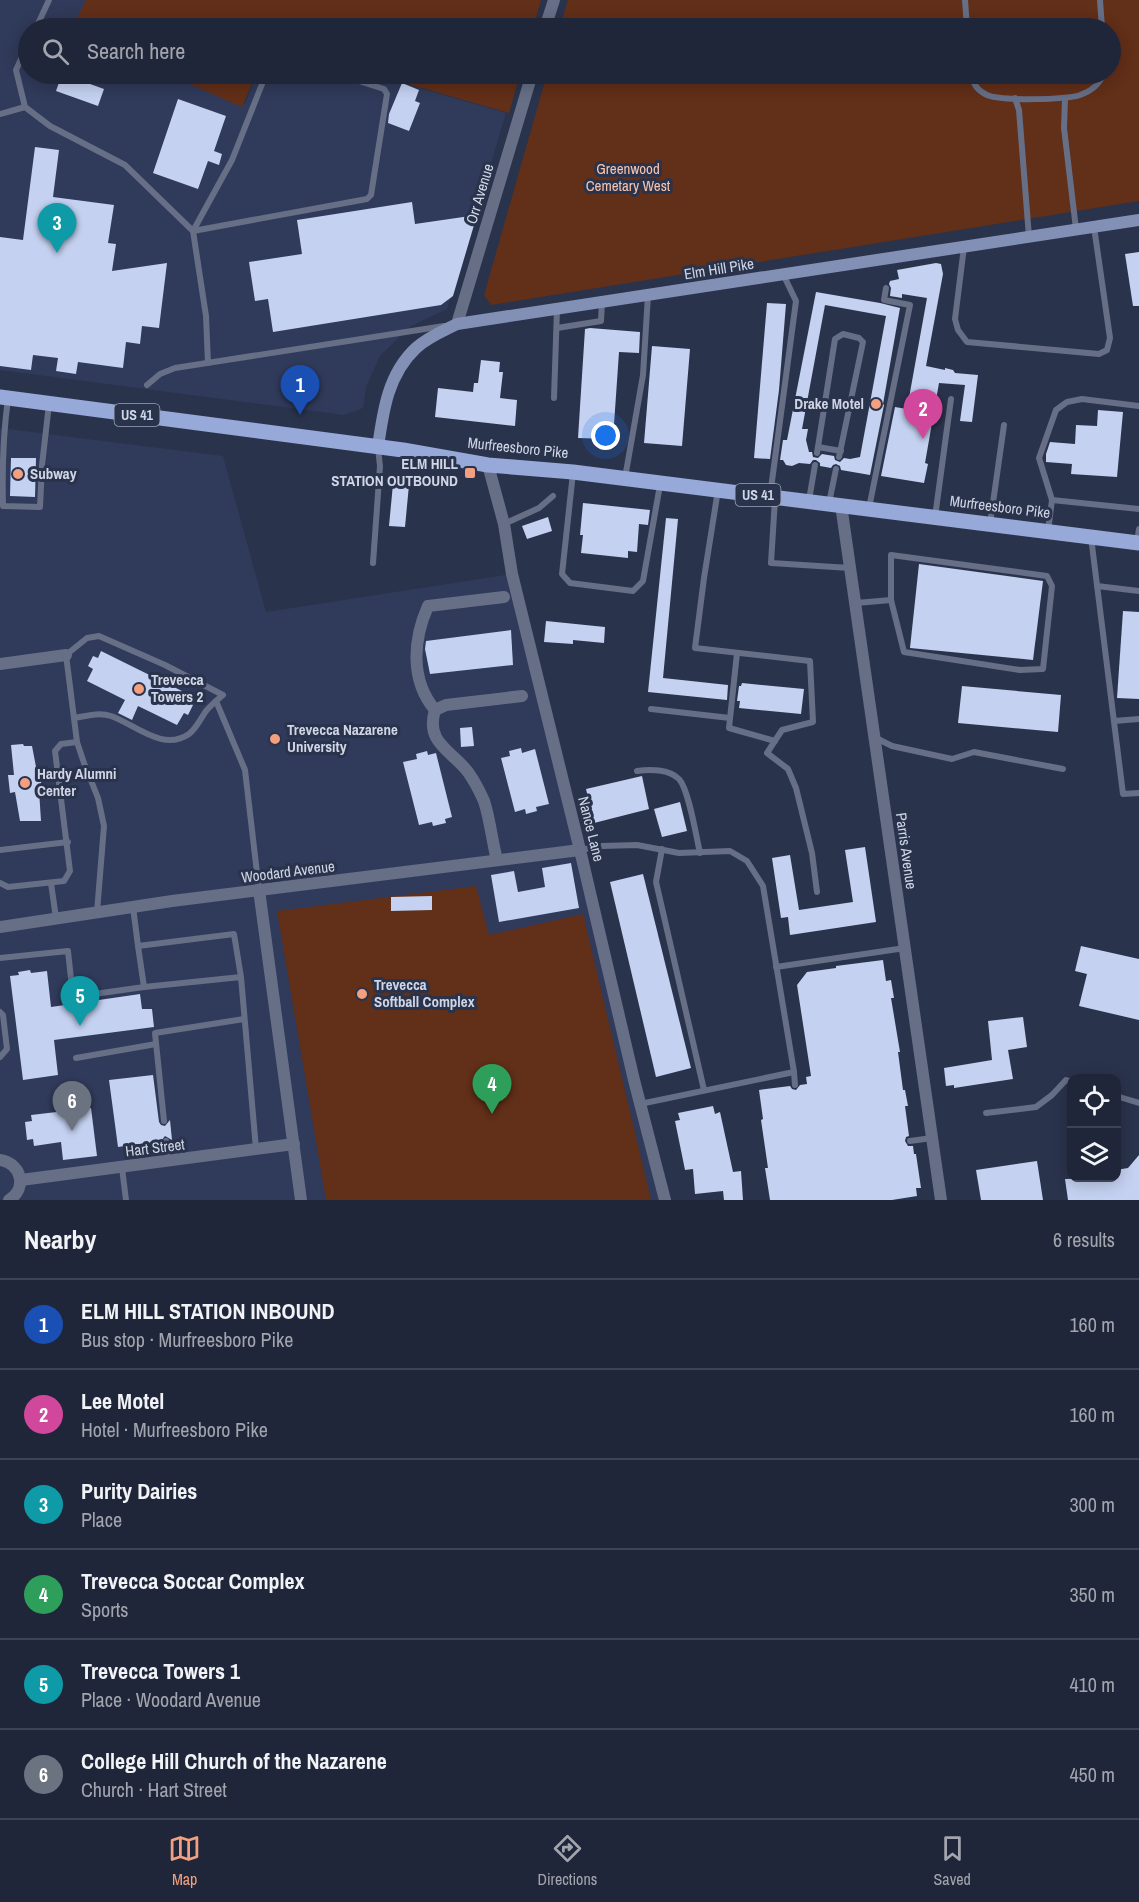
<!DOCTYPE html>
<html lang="en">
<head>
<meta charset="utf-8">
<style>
	:root { --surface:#202639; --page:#282e41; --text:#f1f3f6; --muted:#a2a5ae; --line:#3d4353; --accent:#f2a07f }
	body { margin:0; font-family:"Archivo Narrow",sans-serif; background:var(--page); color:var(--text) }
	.controls { position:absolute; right:18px; bottom:18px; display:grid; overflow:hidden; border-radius:12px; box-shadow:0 3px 15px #0003 }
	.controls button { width:54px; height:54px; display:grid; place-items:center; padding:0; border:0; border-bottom:2px solid var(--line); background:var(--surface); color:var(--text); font:30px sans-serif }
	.you { position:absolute; left:606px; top:436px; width:21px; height:21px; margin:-15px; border:4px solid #fff; border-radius:50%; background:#1a73e8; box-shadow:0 0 0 9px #1a73e833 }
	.badge { display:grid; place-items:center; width:39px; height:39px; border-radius:50%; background:var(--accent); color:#fff; font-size:20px; font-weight:700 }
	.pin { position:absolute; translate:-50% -50px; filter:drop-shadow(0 2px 3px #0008) }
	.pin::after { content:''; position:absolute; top:32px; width:21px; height:18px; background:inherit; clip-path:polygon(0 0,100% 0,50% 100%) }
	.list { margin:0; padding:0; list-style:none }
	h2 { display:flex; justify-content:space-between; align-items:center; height:78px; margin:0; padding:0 24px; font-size:26px }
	h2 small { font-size:20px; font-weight:400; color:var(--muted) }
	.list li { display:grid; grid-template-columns:39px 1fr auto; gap:18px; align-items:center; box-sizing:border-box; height:90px; padding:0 24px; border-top:2px solid var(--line) }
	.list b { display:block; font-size:22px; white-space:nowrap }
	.list p { margin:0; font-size:20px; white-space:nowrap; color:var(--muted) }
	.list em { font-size:20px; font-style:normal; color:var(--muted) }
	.icon { flex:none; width:33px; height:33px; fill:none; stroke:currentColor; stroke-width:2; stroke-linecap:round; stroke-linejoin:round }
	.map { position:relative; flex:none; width:1139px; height:1200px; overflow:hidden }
	.search { position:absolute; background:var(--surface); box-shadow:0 3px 15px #0003; left:18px; right:18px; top:18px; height:66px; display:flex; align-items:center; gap:15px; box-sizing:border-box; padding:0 21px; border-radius:33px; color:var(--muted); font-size:22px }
	.sheet { height:618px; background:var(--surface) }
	nav { display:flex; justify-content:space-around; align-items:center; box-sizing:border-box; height:84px; border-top:2px solid var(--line); background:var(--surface); font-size:16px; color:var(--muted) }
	nav a { display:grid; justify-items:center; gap:3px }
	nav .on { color:var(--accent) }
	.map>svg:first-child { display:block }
	.built { fill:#303a5a }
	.green { fill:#622f18 }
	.building { fill:#c4d1f1; fill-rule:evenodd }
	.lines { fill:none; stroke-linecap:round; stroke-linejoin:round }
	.service { stroke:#666f86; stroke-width:6 }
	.minor { stroke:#666f86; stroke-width:12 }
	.secondary { stroke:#8290b5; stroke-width:12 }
	.primary { stroke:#97a9d8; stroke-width:15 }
	.poi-dot { fill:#f2a07f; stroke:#2a334c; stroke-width:2 }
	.labels { text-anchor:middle; stroke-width:6; stroke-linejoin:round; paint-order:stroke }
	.shield { fill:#2a334c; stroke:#9ea5b8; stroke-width:1.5 }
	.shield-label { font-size:14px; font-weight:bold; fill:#d0d6e6 }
	.park-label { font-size:15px; fill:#f8c3ad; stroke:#2a334c }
	.street-label { font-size:15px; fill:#d0d6e6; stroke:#2a334c }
	.poi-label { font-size:15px; font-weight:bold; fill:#d0d6e6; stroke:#2a334c; text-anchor:start }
</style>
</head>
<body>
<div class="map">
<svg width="1139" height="1200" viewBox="0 0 1139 1200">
	<rect width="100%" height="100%" fill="#2a334c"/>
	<!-- built -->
	<g class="built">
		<path d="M0,0h91l-14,28h-49v46h142l75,30 12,-30h114l135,39 -59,196 -36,17 -31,30 -14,31 -3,21 -19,7 -344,-45z"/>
		<path d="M0,428l223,28 43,156 246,-38 147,626h-659z"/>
	</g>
	<!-- green -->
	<g class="green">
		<path d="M86,0h455l-8,28h-461z"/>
		<path d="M568,0h571v201l-648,104 -7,-10 63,-221h563v-46h-550z"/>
		<path d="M167,74h89l-14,33z"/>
		<path d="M373,74h147l-11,39z"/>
		<path d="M476,886l13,49 94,-21 68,286h-325l-49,-289z"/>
	</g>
	<!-- building -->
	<g class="building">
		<path d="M62,74l42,15 -6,17 -42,-15z"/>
		<path d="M402,83l17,7 -4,11 5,2 -11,28 -21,-8 1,-9z"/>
		<path d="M178,99l48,17 -12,35 8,3 -3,11 -11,-4 -10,28 -45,-16z"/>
		<path d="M35,147l24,3 -6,47 61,8 -6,38 8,1 -4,27 55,-8 -8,65 -17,-2 -2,18 -14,-2 -3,26 -45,-6 -2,12 -20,-3 2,-13 -25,-3 -2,15 -31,-4v-129l23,3z"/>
		<path d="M412,202l3,22 62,-9 -24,81 -12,9 -168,27 -5,-33 -13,2 -6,-39 53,-8 -5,-34z"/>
		<path d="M1139,252v54h-6l-8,-52z"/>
		<path d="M936,263l5,1 2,10 -17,92 19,4v-2l8,2 2,3 23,2 -6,47 -12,-1 5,-36 -26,-2 -14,80 3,1 -4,19 -43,-7 14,-69 12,2 20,-111 -25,-4v4l-12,-2 1,-8 -2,-4 1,-3 9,-2 -2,-9z"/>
		<path d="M816,292l64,11 20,5 -17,96 1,1 -14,70 -29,-5 -1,-4 -4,-2 -3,1 -2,3 -11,-2v-3l-4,-3h-3l-3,4 -11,-1 -7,3 -6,-1 -3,-5h-3l3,-20h4zM825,305l61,11 -26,141 -10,2 -6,-1 -4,4 -5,-2 -1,-4 -12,-2 -4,4 -5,-1 -1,-5h-3l-3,-12 2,-11h-6z"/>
		<path d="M767,303l19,1 -7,86 -9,69 -16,-1z"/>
		<path d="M590,328l50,4 -1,21 -20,-1 -6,87 -35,-1 7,-109z"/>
		<path d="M652,346l38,3 -8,97 -38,-3z"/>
		<path d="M481,360l19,2 -1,10h4l-3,26 17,2 -2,26 -80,-9 3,-29 35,4 1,-9h4z"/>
		<path d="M1098,410l25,2 -6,65 -46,-3 1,-10 -26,-2v-8l4,-12 25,2 1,-19 21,1z"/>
		<path d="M11,458h25l-1,39 -25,-1z"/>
		<path d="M393,484l16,1 -4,42 -16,-1z"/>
		<path d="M583,503l67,7 -2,15 -9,-1 -2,28 -9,-1v7l-47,-5 2,-18h-3z"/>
		<path d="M548,517l4,14 -25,8 -5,-13z"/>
		<path d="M666,518l12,1 -15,159 65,7 -1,15 -79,-8z"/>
		<path d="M919,564l124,17 -10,79 -123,-12z"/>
		<path d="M1123,611l16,1v87l-22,-1z"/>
		<path d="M546,621l59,6 -1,16 -31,-3v4l-29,-2z"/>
		<path d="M511,630l2,35 -83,9 -5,-25 1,-8z"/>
		<path d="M101,651l91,45 -3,7 4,2 -5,10 -4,-2 -7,12 -39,-19 -6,14 -14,-7 7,-13 -38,-19 6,-12 -5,-3 5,-10 5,2z"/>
		<path d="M742,683l62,6 -3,25 -62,-6 1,-7h-3l2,-15h2z"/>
		<path d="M962,686l99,9 -3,37 -100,-9z"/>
		<path d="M472,727l2,19 -13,1 -1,-19z"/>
		<path d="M23,744l1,2h8l5,26h3l2,18h-3l2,31h-21l-5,-29 -5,1 -2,-18h6l-3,-30z"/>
		<path d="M521,748l1,5 13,-4 14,55 -13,3 1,4 -11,3 -1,-5 -10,3 -14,-54 9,-2 -1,-5z"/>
		<path d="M427,751l1,4 8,-2 16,64 -7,2 1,4 -13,3 -1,-4 -13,3 -16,-63 14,-3 -1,-5z"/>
		<path d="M642,776l7,33 -55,14 -8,-34z"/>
		<path d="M680,802l7,29 -25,6 -8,-28z"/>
		<path d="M865,847l11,75 -86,13 -2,-18 -7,1 -9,-60 18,-3 9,55 54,-8 -8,-52z"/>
		<path d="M571,863l8,45 -80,14 -8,-47 23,-4 4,21 27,-5 -3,-19z"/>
		<path d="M643,874l48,194 -35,9 -46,-195z"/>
		<path d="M432,896v14l-41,1v-14z"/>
		<path d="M1081,946l58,13v61l-60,-14 8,-32 -12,-3z"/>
		<path d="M883,960l3,21 5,-1 3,18h-3l9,54h-2l5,38h2l3,16h-3l4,30 -3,1 -1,4 3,5h5l1,8h2l5,34h-5l1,8 -25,4h-122l-5,-32h3l-7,-48 2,-1 -4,-29 31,-4 2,3 4,1 4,-5 7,-1 -1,-7 5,-1 -14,-91 10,-13 29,-4v-2z"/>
		<path d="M30,970l1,3 16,-2 4,36 89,-13 2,15h10l2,18 -100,13 4,35 -35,5 -13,-104 9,-1 -1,-3z"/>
		<path d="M1023,1017l4,30 -19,3 5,29 -59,9v-3l-8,1 -2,-18 48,-8 -4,-39z"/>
		<path d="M153,1075l6,47 2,3 4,1 5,-6 2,20 -7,-4 -4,5 -43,6 -9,-67z"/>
		<path d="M713,1106l2,8 5,-2 13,60 8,-1 2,29h-19l-1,-9 -28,3 -2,-25 -8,1 -10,-49 5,-1 -2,-7z"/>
		<path d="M91,1108l6,48 -34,4 -2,-18 -27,4 -1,-7 -6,1 -2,-18 7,-1 -1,-6z"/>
		<path d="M1139,1155v45h-71l-3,-21 51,-1v-8l12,-2z"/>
		<path d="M1037,1161l6,39h-62l-5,-30z"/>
	</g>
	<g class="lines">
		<!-- service -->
		<g class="service">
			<path d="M965,0l2,28"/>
			<path d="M1100,0l2,28"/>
			<path d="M36,28l13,-28"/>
			<path d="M28,44l-12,26 9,37 25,19 75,39 68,66 13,85 2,47"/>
			<path d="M971,74c2,10 6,16 16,21 14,6 78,5 93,0 11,-4 20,-11 23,-21"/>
			<path d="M1015,98l4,12 10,127"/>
			<path d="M1065,98l-1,30 12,101"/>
			<path d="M0,114l25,-7"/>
			<path d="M193,231l174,-32 4,-4 16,-101 -3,-5 -47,-15"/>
			<path d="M193,231l39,-71 34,-86"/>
			<path d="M964,247l-9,72 3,11 9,12 132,12 8,-4 3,-12 -16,-111"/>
			<path d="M557,328l44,-7 1,-19"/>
			<path d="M147,385l13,-11 15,-6 269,-42"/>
			<path d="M554,398l3,-89"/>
			<path d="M8,399c-5,36 -6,70 -5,107l37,1 2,-42 7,-61"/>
			<path d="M818,447l23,4"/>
			<path d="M817,453l18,-114 8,-5 16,4 4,4 -24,115"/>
			<path d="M573,473l-11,101 8,9 63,8 10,-10 17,-96"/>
			<path d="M625,478l18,-103 5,-80"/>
			<path d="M718,490l-14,88 -9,70 115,13 3,61 -31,8 -15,23 21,16 8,19 16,65 5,39"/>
			<path d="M770,496l26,-195 -13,-27"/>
			<path d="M775,499l-4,64 79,5"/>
			<path d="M809,500l6,-35"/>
			<path d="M1052,500l87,9"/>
			<path d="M829,503l7,-34"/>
			<path d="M869,508l41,-203 -26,-5 2,-12"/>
			<path d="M935,517l16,-118"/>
			<path d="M504,524l35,-16 14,-12"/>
			<path d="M990,524l14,-99"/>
			<path d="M1048,531l4,-31 -13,-42 17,-48 11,-8 15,-3 57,7"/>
			<path d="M1091,537l32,257 16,-1"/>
			<path d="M1137,542l2,-13"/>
			<path d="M373,563l7,-97 -2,-18"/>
			<path d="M1097,586l42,5"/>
			<path d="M856,603l35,-3v-45l156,21 5,10 -9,83 -23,1 -116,-18 -13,-52"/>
			<path d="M737,653l-8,75 46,13"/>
			<path d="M216,701l29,69 14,120"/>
			<path d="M651,709l79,9"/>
			<path d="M74,718c12,-2 25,-6 37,-2 25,9 52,36 78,18 7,-5 12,-16 17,-23 5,-6 11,-11 17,-16l-58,-30 -66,-29 -12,2 -21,17 11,87 7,21 14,35 6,28 -7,86"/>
			<path d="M1114,721l25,-2"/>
			<path d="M874,737l18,9 60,13 22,-7 89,17"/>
			<path d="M637,771c13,-2 32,-2 42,8 10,11 17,57 21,74"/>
			<path d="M662,849l-6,33 48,208"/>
			<path d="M0,850l68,-8"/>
			<path d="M580,850l22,-4 35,-1 42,8 51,-2 17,10 16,25 31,186 -154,32"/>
			<path d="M0,883l8,4 56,-6 6,-10 -15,-120 6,-7 16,-2"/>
			<path d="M51,883l5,35"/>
			<path d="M133,907l5,39"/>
			<path d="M0,958l68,-7 5,46 71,-10"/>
			<path d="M776,967l129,-19"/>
			<path d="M241,977l-97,10 -6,-41 96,-12 7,43 15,172"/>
			<path d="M0,1012l3,3 4,34 -7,8"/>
			<path d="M76,1058l80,-14"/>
			<path d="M794,1072l1,13"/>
			<path d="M1116,1096l23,7"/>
			<path d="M986,1113l50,-6 16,-12 14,-15 6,2"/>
			<path d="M164,1121l-9,-88 89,-14"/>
			<path d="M166,1141l2,20"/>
			<path d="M910,1141l22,-3"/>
			<path d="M122,1168l4,32"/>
		</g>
		<!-- minor -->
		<g class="minor">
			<path d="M545,28l9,-28"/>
			<path d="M457,324l75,-250"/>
			<path d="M488,465l16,59 8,50 68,276 54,230 31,120"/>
			<path d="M841,505l100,695"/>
			<path d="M0,664l66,-9"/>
			<path d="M435,710c-25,-30 -22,-70 -7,-104l76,-9"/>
			<path d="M497,860c-5,-19 -7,-41 -13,-59 -4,-9 -11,-22 -16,-29 -17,-22 -43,-29 -33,-62l11,-5 76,-9"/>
			<path d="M259,890l42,310"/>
			<path d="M0,927l172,-26 408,-51"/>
			<path d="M0,1160c21,3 28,28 9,40"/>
			<path d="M21,1180l273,-36"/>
		</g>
		<!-- secondary -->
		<path class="secondary" d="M378,447c5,-36 10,-73 38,-99 12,-11 27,-17 41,-24l682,-104"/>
		<!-- primary -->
		<path class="primary" d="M0,397l403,53 85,15 85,7 566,71"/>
	</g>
	<!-- markers -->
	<g class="poi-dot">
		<circle cx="876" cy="404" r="6"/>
		<rect x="464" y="467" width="12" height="12" rx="3"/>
		<circle cx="18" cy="474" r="6"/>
		<circle cx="139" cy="689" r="6"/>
		<circle cx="275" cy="739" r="6"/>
		<circle cx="25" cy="783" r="6"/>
		<circle cx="362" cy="994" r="6"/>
	</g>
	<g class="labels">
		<!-- shield labels -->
		<g class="shield">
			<rect x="114.5" y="404" width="45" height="22" rx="4.5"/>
			<rect x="735.5" y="484" width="45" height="22" rx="4.5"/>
		</g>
		<g class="shield-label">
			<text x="137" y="420">US 41</text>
			<text x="758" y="500">US 41</text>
		</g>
		<!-- park labels -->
		<g class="park-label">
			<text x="628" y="174">Greenwood<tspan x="628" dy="17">Cemetary West</tspan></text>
		</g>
		<!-- street labels -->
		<g class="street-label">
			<text transform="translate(480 194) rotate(-73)" y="5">Orr Avenue</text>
			<text transform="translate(719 269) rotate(-9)" y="5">Elm Hill Pike</text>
			<text transform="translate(518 448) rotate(6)" y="5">Murfreesboro Pike</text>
			<text transform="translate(1000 507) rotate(7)" y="5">Murfreesboro Pike</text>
			<text transform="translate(591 829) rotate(76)" y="5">Nance Lane</text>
			<text transform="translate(906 851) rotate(82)" y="5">Parris Avenue</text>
			<text transform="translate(288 872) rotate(-7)" y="5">Woodard Avenue</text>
			<text transform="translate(155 1148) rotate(-7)" y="5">Hart Street</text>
		</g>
		<!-- poi labels -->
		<g class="poi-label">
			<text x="864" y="409" text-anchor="end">Drake Motel</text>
			<text x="458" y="469" text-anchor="end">ELM HILL<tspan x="458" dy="17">STATION OUTBOUND</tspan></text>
			<text x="30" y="479">Subway</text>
			<text x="151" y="685">Trevecca<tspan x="151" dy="17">Towers 2</tspan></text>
			<text x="287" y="735">Trevecca Nazarene<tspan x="287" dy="17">University</tspan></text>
			<text x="37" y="779">Hardy Alumni<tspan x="37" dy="17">Center</tspan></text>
			<text x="374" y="990">Trevecca<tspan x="374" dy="17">Softball Complex</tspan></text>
		</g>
	</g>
</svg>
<div class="controls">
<button><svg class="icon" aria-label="locate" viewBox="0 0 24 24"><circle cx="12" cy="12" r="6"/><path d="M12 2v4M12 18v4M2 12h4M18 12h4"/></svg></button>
<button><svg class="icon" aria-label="layers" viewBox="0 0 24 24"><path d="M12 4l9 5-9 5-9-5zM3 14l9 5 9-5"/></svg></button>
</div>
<div class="you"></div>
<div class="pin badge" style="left:300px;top:415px;background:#1a4fb4">1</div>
<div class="pin badge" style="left:923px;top:439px;background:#d1479c">2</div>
<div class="pin badge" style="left:57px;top:253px;background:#0f9aa8">3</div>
<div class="pin badge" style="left:492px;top:1114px;background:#2e9e5b">4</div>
<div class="pin badge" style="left:80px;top:1026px;background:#0f9aa8">5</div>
<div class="pin badge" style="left:72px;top:1131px;background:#6b7280">6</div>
<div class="search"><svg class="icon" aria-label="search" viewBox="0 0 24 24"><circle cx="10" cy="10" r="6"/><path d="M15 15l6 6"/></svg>Search here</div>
</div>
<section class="sheet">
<h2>Nearby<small>6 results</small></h2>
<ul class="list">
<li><span class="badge" style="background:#1a4fb4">1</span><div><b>ELM HILL STATION INBOUND</b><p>Bus stop · Murfreesboro Pike</p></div><em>160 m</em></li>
<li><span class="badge" style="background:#d1479c">2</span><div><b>Lee Motel</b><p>Hotel · Murfreesboro Pike</p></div><em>160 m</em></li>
<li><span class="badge" style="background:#0f9aa8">3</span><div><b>Purity Dairies</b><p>Place</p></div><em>300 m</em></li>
<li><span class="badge" style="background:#2e9e5b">4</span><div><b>Trevecca Soccar Complex</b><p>Sports</p></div><em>350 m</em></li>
<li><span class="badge" style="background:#0f9aa8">5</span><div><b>Trevecca Towers 1</b><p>Place · Woodard Avenue</p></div><em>410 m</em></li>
<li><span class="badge" style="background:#6b7280">6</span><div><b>College Hill Church of the Nazarene</b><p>Church · Hart Street</p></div><em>450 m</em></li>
</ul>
</section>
<nav>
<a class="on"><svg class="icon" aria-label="map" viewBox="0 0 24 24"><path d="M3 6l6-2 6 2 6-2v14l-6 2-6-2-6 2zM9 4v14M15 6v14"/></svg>Map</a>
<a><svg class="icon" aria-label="directions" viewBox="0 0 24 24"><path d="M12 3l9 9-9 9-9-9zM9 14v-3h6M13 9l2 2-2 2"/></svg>Directions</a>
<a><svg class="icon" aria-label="saved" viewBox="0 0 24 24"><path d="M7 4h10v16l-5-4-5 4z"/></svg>Saved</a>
</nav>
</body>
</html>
